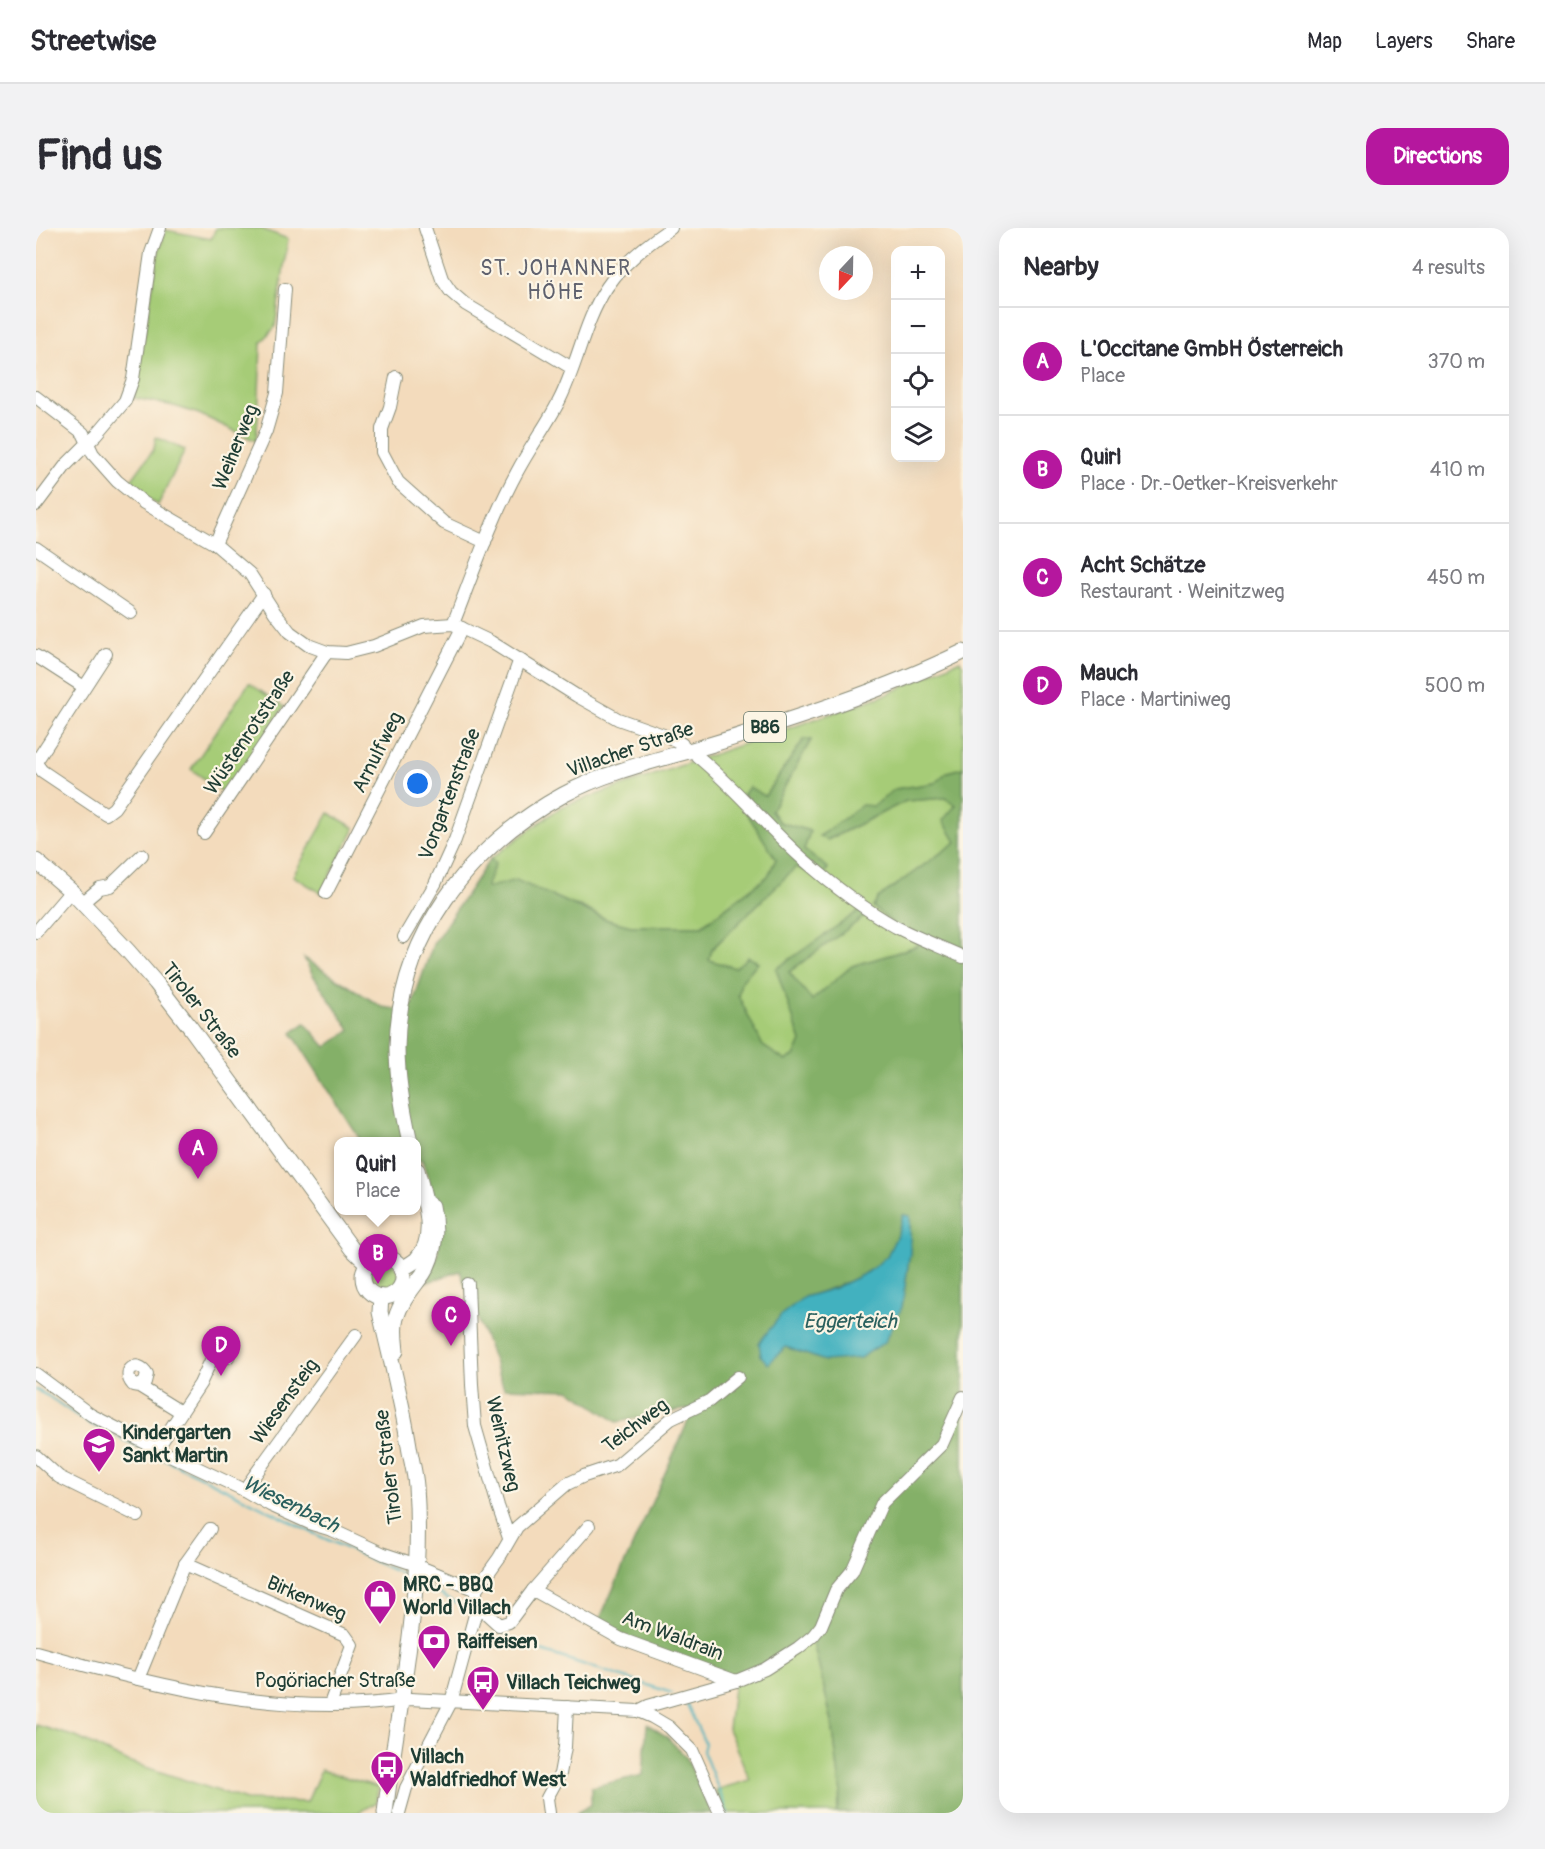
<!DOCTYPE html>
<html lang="en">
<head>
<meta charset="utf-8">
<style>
	:root { --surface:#fff; --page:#f2f2f3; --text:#2b2b33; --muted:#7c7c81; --line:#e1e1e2; --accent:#b5179e }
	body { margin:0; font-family:Pangolin,sans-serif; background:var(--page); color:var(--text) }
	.controls { position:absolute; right:18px; top:18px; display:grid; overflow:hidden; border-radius:12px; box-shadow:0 6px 24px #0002 }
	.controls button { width:54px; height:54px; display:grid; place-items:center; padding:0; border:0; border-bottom:2px solid var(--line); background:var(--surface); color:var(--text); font:30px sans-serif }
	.compass { position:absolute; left:783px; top:18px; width:54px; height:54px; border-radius:50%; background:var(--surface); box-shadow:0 6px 24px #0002; rotate:202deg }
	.you { position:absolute; left:382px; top:556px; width:21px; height:21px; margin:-15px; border:4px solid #fff; border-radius:50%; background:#1a73e8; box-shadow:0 0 0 9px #1a73e833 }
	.badge { display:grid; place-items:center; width:39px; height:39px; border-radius:50%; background:var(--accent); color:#fff; font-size:20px; font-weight:700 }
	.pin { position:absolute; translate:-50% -50px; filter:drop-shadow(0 2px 3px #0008) }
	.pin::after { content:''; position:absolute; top:32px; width:21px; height:18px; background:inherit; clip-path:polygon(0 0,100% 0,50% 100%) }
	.popup { position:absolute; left:298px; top:909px; width:87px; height:78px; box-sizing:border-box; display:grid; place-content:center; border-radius:12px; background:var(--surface); filter:drop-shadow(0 2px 4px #0005); font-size:20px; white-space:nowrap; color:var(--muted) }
	.popup b { font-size:22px; color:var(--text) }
	.popup::after { content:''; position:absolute; left:50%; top:100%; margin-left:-12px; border:12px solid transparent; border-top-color:var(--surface) }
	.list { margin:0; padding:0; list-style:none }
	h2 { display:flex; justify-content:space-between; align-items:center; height:78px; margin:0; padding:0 24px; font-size:26px }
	h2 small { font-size:20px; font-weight:400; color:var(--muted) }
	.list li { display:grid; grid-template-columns:39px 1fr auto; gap:18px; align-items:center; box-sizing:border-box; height:108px; padding:0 24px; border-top:2px solid var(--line) }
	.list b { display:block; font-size:22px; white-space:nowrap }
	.list p { margin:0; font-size:20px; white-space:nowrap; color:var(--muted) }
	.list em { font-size:20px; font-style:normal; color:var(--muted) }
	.icon { flex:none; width:33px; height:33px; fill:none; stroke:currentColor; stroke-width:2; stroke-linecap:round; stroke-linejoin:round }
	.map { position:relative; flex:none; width:927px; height:1585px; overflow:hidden; border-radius:18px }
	header { display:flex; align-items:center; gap:36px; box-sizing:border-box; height:84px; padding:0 30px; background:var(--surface); border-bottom:2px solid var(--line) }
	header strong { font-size:28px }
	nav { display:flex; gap:33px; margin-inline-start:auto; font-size:21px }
	.intro { display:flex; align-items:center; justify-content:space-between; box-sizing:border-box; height:144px; padding:0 36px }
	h1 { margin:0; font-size:42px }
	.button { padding:15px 27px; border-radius:18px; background:var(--accent); color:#fff; font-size:21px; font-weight:700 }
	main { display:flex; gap:36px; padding:0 36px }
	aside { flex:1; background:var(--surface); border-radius:18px; box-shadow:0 6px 24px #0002 }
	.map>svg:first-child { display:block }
	.green { fill:#a6cc77; stroke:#628456; stroke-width:1.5 }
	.forest { fill:#84b068; stroke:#52764e; stroke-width:1.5; fill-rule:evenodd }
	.water { fill:#42b1bf; stroke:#30777a; stroke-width:1.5 }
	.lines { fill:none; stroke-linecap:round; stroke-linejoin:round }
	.stream { stroke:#42b1bf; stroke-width:2 }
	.minor-casing { stroke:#898c78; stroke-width:14 }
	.major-casing { stroke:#898c78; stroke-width:17 }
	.minor { stroke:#fff; stroke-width:12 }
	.major { stroke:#fff; stroke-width:15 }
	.labels { text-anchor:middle; stroke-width:4.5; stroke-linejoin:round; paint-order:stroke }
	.shield { fill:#fcf5e5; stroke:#617469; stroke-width:1.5 }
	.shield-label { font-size:18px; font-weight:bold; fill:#1f3d34 }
	.street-label { font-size:20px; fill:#1f3d34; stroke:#fcf5e5 }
	.poi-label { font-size:20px; font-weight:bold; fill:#1f3d34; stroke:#fcf5e5; text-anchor:start }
	.neighbourhood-label { font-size:21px; letter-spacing:1.5px; fill:#5e606d; stroke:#fcf5e5 }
	.water-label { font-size:21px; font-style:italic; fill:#2a605e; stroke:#fcf5e5 }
</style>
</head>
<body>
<header>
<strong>Streetwise</strong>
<nav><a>Map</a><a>Layers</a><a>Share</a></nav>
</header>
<div class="intro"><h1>Find us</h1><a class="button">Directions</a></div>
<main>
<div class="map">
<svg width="927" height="1585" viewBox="0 0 927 1585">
	<rect width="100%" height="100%" fill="#fcf5e5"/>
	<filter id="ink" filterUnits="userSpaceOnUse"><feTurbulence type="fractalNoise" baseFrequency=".0167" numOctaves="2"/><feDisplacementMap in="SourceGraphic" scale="12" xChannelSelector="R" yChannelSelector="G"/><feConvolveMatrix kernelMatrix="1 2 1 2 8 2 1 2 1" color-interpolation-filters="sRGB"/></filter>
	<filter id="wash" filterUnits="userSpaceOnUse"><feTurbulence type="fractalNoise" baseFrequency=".008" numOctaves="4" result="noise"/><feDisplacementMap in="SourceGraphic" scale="24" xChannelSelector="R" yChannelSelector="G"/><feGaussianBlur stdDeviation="1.35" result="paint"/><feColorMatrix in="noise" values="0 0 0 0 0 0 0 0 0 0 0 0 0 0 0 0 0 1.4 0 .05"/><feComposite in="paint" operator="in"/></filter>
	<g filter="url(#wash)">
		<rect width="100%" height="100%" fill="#f3dbbc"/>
		<!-- green -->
		<g class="green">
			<path d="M180,0h43l29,11 -13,88 -14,16 -3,75 -2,23 -57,-27 -25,-8 -40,-8 24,-144 8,-24 45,9z"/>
			<path d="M120,209l29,13 -27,55 -30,-20 26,-36z"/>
			<path d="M924,432l3,6v102l-16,4 -12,11 -40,6 -21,17 -55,30 9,4 78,-39 39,-3 12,7 -1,37 -78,56 -5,8 46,39 -26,9 -41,12 -40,35 -23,-29 75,-56 -87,52 24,73 -6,14 -10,6 -22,-14 -25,-52 3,-13 17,-20 -23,6 -26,-8 3,-11 84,-83 26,12 6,-10 -24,-18 6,-19 -31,-9 -8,-11 40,-71 -7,-1 -39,57 11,63 -8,17 -67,50h-70l-23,-6 -28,-14 -95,-18 10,-24 -5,-5 71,-52 327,-113z"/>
			<path d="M213,455l35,24 -59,87 -34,-25z"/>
			<path d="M293,585l26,15 -34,65 -28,-17z"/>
			<circle cx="347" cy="1049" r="16"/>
			<path d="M776,1409l20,85 9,72 -5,19h-111l-10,-23 35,-10 -22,-51 6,-49z"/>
			<path d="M0,1497l40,12 48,23 122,40 61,2 14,-32 57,17 -2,15 -18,11h-322z"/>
		</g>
		<!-- forest -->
		<g class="forest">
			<path d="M768,511l7,1 -40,71 8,11 31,9 -6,19 24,18 -6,10 -26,-11 -84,82 -3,11 26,8 13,-11 10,5 -17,20 -3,13 25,51 23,15 9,-6 6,-14 -25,-72 84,-59 5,6 -76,56 23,28 40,-34 41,-12 26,-9 -46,-38 5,-9 78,-56 -13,-22 13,-15 -11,-7 -39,3 -79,39 -8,-3 43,-32 12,1 21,-17 40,-6 12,-11 16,-4v1045h-127l5,-19 -9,-72 -20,-85 -78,43 -113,-42 -23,-15 96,-215 -77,14 -47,-32 -66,-2 -44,-117 -32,11 10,-30 3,-35 -19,-57h-5v-18l-56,-1 -69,-108 13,-10 21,24 24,-17 -37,-55 -9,-17 78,49 28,4 23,-67 57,-85 5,4 -9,25 30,-8 92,40 23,6h71l66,-50 8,-17 -37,-58 10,-14 16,9zM867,987l7,1v36l-8,55 -77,54 -39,-14 18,-50c24,-7 69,-21 84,-42 8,-11 11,-27 15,-40z"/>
			<path d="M611,1496l19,12 20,21 26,56h-136l15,-8v-18l52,-12z"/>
		</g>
		<!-- water -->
		<path class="water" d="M867,987l7,1v36l-8,55 -17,35 -25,16 -35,3 -39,-14 -18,17 -7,-8 -2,-13 22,-28 23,-18 31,-9 33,-16 19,-16 11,-23z"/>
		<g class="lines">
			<!-- stream -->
			<g class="stream">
				<path d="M0,1162l12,6 38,26 114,54 115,58 91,42"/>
				<path d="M389,1358l46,25"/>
				<path d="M442,1388l10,7"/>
				<path d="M462,1402l22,14 152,49"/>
				<path d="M649,1472l20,43 -2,8 25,62"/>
			</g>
		</g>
	</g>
	<g filter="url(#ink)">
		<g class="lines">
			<defs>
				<g id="minor">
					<path d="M389,0l17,51 9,13 14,12 107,64"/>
					<path d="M360,149l-6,30 -8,22v23l16,30 46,41 41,19"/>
					<path d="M0,169l47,36 10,21 24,27 27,22 71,41 35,30 25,39 15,19 18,13 19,7 19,1 28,-7 50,-20 29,-2 38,18 86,54 41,23 51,18 13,7"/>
					<path d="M0,277l30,-40 31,-31 28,-33 8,-22 18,-126 9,-25"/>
					<path d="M179,316l51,-113 11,-38 8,-104"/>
					<path d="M0,320l95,65"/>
					<path d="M417,396c20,-51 38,-104 64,-152 13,-25 30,-47 42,-71 19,-37 25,-80 48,-114 16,-24 40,-43 64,-59"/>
					<path d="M0,428l48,31"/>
					<path d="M661,528c38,31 69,70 106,103 28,25 59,49 93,68 21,11 45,20 67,30"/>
					<path d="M0,534l70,-108"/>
					<path d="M0,535l6,8 64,43 8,-6 150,-214"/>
					<path d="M168,605l123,-181"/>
					<path d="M290,665l136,-265"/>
					<path d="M46,675l18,-15 10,-2 32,-31"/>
					<path d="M0,704l35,-41"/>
					<path d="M368,709l31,-53 20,-44 65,-181"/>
					<path d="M432,1056l4,101 3,41 23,80 11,32"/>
					<path d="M0,1146l55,41 66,34 87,41 26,15 42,19 20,6 52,24 24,8 68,28"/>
					<path d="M103,1158l6,-4 2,-8c-9,-16 -27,-4 -14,11l6,1 42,26"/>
					<path d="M121,1221l43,-65 13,-28 15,1"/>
					<path d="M0,1228l23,21 79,39"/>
					<path d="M208,1262l112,-155"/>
					<path d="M149,1336l25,-35"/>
					<path d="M497,1362l56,-64"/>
					<path d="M440,1376l23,21 10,-3 24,-32 88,49 115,42"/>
					<path d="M0,1424c120,34 249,67 374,47l228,12 14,6 17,10 23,23 28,63"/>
					<path d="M102,1451l47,-115 160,71 7,10 -22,59"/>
					<path d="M602,1483l10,-5 88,-25 29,-12 33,-21 15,-12 8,-10 15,-36 16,-19 30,-68 60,-59 21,-47"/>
					<path d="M363,1585l7,-25 45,-86 25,-91v-21l23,-32 18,-31 50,-43 17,-8 33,-11 54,-46 38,-18 29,-24"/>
					<path d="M513,1585l-2,-15 13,-24 5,-27 2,-40"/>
				</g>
				<g id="major">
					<path d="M0,633l35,30 57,60 28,32 34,44 162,222 16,15"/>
					<path d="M374,914c-7,-31 -13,-63 -13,-94 1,-110 72,-202 166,-253 46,-25 100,-36 150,-51 84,-26 170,-53 250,-92"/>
					<circle cx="347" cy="1049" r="20"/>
					<path d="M365,1042c5,-4 12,-7 16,-11 22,-23 6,-63 0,-89"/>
					<path d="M345,1069l-1,15c10,45 22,88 29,134 2,13 6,27 7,40 8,110 -18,219 -31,327"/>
					<path d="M360,1123c-1,-10 -3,-23 0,-33 5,-17 17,-30 27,-44 13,-20 14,-46 9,-68l-7,-3"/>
				</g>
			</defs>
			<!-- minor casing -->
			<use href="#minor" class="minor-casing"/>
			<!-- major casing -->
			<use href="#major" class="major-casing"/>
			<!-- minor -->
			<use href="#minor" class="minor"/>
			<!-- major -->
			<use href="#major" class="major"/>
		</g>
	</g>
	<!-- icons -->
	<defs>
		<symbol id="school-pin" viewBox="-11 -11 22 30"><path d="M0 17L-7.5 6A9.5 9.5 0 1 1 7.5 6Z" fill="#b5179e" stroke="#fcf5e5"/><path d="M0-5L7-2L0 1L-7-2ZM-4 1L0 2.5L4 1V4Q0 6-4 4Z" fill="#fff"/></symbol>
		<symbol id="shop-pin" viewBox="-11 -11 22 30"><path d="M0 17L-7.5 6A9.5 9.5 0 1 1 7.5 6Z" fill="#b5179e" stroke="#fcf5e5"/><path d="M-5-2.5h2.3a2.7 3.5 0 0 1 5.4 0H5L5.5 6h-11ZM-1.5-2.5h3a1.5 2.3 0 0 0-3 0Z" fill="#fff"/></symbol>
		<symbol id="bank-pin" viewBox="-11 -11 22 30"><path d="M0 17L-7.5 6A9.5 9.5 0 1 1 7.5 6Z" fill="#b5179e" stroke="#fcf5e5"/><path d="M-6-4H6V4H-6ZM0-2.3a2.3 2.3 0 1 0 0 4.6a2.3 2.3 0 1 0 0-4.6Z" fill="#fff"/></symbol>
		<symbol id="bus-pin" viewBox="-11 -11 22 30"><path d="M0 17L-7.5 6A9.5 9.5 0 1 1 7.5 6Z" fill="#b5179e" stroke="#fcf5e5"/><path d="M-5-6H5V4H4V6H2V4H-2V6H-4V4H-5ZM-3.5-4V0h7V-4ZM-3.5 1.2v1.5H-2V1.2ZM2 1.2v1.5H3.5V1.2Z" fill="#fff"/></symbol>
	</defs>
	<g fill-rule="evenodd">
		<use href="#school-pin" x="44" y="1197" width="38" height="52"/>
		<use href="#shop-pin" x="325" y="1349" width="38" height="52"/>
		<use href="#bank-pin" x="379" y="1394" width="38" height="52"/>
		<use href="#bus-pin" x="428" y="1435" width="38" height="52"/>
		<use href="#bus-pin" x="332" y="1520" width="38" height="52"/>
	</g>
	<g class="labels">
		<!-- shield labels -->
		<rect class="shield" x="708" y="484" width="42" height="30" rx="4.5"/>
		<g class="shield-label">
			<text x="729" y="505">B86</text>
		</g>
		<!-- street labels -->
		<g class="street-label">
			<text transform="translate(199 219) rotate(-68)" y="7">Weiherweg</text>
			<text transform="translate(213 504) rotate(-56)" y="7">Wüstenrotstraße</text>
			<text transform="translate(594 521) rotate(-19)" y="7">Villacher Straße</text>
			<text transform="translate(341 524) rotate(-63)" y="7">Arnulfweg</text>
			<text transform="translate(413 566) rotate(-69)" y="7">Vorgartenstraße</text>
			<text transform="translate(166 782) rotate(52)" y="7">Tiroler Straße</text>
			<text transform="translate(248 1173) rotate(-54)" y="7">Wiesensteig</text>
			<text transform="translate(599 1197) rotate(-37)" y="7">Teichweg</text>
			<text transform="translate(468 1216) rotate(77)" y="7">Weinitzweg</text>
			<text transform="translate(352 1239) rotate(-97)" y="7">Tiroler Straße</text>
			<text transform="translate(271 1370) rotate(24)" y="7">Birkenweg</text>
			<text transform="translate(637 1407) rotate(21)" y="7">Am Waldrain</text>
			<text x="299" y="1459">Pogöriacher Straße</text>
		</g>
		<!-- poi labels -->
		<g class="poi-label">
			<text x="86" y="1211">Kindergarten<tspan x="86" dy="23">Sankt Martin</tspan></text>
			<text x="367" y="1363">MRC - BBQ<tspan x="367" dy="23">World Villach</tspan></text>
			<text x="421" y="1420">Raiffeisen</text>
			<text x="470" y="1461">Villach Teichweg</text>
			<text x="374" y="1535">Villach<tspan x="374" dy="23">Waldfriedhof West</tspan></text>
		</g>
		<!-- neighbourhood labels -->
		<g class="neighbourhood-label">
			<text x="520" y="47">ST. JOHANNER<tspan x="520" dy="24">HÖHE</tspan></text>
		</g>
		<!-- water labels -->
		<g class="water-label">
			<text x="814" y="1100">Eggerteich</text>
			<text transform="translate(255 1276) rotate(26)" y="7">Wiesenbach</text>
		</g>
	</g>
</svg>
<div class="controls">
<button>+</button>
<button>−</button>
<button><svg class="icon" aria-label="locate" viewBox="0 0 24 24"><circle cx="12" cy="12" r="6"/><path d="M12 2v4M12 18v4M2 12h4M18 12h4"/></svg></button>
<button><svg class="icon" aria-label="layers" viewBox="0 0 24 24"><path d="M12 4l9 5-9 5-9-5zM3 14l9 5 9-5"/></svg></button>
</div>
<svg class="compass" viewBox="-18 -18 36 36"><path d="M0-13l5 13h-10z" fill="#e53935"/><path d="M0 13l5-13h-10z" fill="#7c7c81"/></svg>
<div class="you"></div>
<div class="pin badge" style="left:162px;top:951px">A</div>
<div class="pin badge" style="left:342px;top:1056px">B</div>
<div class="popup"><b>Quirl</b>Place</div>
<div class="pin badge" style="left:415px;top:1118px">C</div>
<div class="pin badge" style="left:185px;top:1148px">D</div>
</div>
<aside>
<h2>Nearby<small>4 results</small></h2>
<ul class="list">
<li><span class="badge">A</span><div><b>L'Occitane GmbH Österreich</b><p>Place</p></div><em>370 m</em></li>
<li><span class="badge">B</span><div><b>Quirl</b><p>Place · Dr.-Oetker-Kreisverkehr</p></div><em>410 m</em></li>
<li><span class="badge">C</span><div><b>Acht Schätze</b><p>Restaurant · Weinitzweg</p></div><em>450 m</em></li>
<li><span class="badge">D</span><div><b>Mauch</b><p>Place · Martiniweg</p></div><em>500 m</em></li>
</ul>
</aside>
</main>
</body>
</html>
